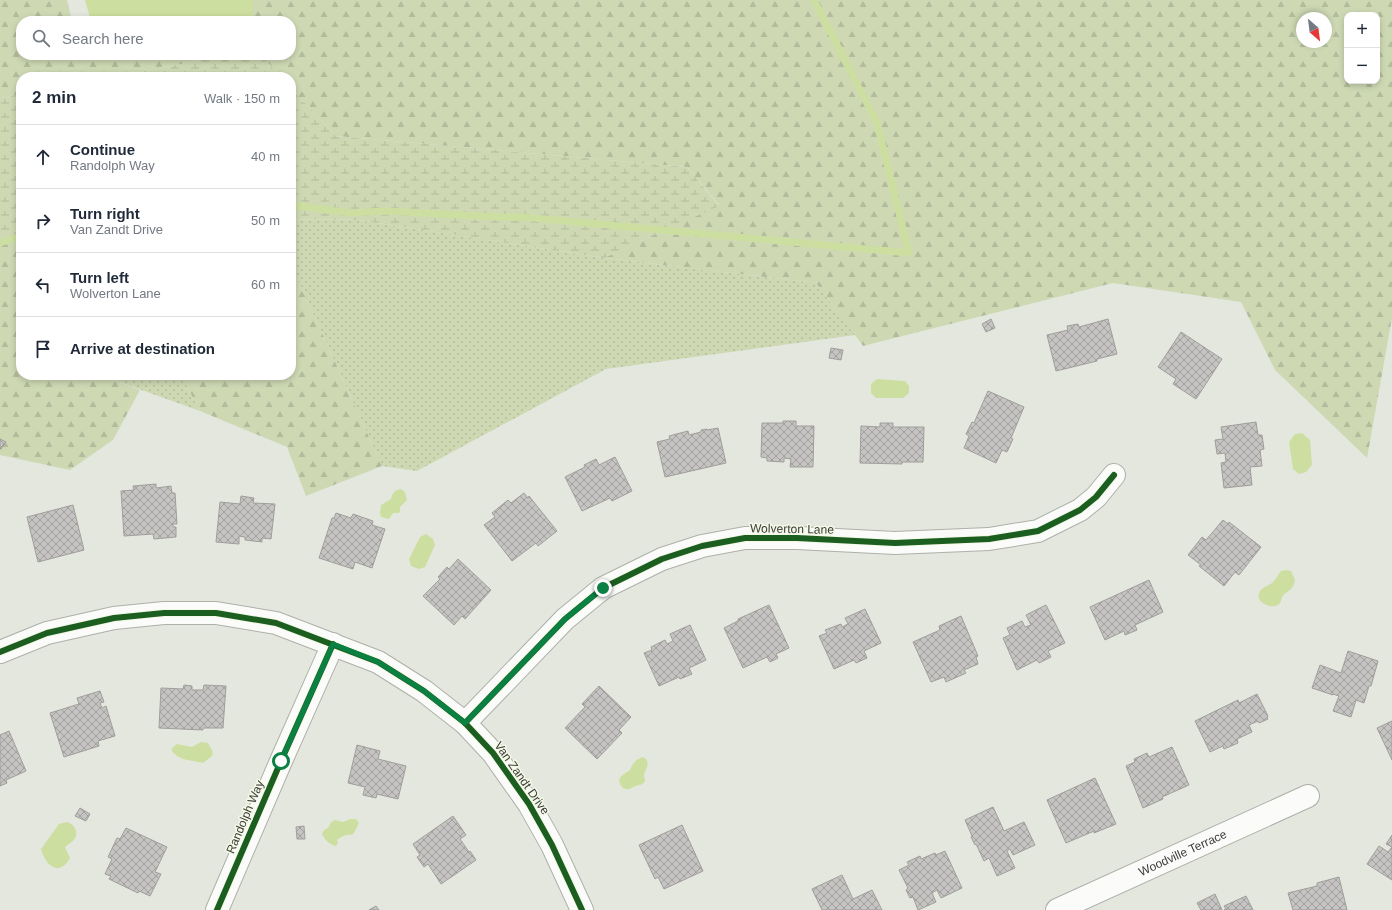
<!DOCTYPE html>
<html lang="en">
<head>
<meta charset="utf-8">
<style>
	:root { --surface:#fff; --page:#f2f2f3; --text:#1f2937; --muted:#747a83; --line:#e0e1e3 }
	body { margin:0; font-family:Arial,sans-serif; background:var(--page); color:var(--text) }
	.controls { position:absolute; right:12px; top:12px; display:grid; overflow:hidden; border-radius:8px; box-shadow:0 2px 6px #0003 }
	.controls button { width:36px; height:36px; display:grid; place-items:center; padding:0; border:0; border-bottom:1px solid var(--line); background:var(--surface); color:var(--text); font:20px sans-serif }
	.compass { position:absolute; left:1296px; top:12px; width:36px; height:36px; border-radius:50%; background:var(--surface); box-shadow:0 2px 6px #0003; rotate:152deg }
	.stop { position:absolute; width:12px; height:12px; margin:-9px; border:3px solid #0b8043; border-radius:50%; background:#fff }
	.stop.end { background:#0b8043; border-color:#fff; box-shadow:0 1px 4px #0008 }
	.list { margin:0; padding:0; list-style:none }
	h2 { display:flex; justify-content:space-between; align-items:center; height:52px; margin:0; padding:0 16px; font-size:17px }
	h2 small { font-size:13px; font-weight:400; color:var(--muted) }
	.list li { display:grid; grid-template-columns:26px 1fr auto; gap:12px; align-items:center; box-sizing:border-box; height:64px; padding:0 16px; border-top:1px solid var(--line) }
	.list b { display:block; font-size:15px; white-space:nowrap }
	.list p { margin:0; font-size:13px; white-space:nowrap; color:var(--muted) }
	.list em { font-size:13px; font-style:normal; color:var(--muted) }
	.icon { flex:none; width:22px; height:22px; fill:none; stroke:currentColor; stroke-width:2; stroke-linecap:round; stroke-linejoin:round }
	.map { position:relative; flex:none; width:1392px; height:910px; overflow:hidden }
	.search { position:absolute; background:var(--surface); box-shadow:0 2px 6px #0003; left:16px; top:16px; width:280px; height:44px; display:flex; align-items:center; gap:10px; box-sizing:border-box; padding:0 14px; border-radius:16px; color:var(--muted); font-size:15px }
	.panel { position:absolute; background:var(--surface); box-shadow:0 2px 6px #0003; left:16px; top:72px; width:280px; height:308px; border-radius:16px }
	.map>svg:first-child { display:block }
	.grass { fill:url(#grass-dots) }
	.forest { fill:url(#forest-firs); fill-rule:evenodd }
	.wetland { fill:url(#wetland-marsh) }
	.water { fill:#cddfa0 }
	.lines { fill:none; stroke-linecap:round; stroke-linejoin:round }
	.stream { stroke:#cddfa0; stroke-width:7 }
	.building { fill:url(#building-cross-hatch); stroke:#9f9e9b }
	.street-casing { stroke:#aeb0a9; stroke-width:24 }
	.street { stroke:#fbfbfa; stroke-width:22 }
	.cycleway-casing { stroke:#f3f8e7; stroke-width:8 }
	.cycleway { stroke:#1b5e20; stroke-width:6 }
	.route { stroke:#0b8043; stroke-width:5 }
	.labels { text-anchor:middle; stroke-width:3; stroke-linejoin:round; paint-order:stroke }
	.street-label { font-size:12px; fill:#3b3d37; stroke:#f3f8e7 }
</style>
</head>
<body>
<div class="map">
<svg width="1392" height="910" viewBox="0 0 1392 910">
	<defs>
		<pattern id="grass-dots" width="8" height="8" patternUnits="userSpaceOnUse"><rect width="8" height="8" fill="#ced9b4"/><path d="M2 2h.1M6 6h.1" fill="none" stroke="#b2bb9b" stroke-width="1.8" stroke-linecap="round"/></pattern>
		<pattern id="forest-firs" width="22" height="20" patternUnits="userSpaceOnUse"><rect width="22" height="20" fill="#ced9b4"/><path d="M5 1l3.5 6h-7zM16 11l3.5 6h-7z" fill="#b2bb9b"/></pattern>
		<pattern id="wetland-marsh" width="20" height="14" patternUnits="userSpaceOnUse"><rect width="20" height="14" fill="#ced9b4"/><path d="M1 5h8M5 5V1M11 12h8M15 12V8" fill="none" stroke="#b2bb9b"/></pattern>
		<pattern id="building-cross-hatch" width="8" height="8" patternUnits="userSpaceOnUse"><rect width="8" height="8" fill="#c6c4c2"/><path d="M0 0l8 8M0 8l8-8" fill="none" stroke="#a2a09e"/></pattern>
	</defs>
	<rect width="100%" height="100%" fill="#e4e7de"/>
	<!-- grass -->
	<g class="grass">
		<path d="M291,219l67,1 246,38 212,25 39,52 -249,34 -189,102 -35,-5 -83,-184 -8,-2z"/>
		<path d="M100,375h81l19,36z"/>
	</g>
	<!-- forest -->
	<g class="forest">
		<path d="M0,0h67l5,21h-51v34h196l-15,5 -90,17h-91v17l-21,4z"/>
		<path d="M242,0h1150v318l-25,140 -92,-88 -34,-68 -128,-19 -250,63 -47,-63 -212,-25 115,-53 -32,-38 -351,-31 -45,-48v-11h-10l-20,-22h30v-34h-51zM1347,15h30v66h-30zM1302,18h24v24h-24z"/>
		<path d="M21,238v137h79l40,15 -27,50 -43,30 -70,-15v-209z"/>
		<path d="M291,280l8,2 83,184 -76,30 -19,-49 -87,-36 -19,-36h110z"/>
	</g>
	<!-- wetland -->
	<g class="wetland">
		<path d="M217,55h44l20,22h-169l90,-17z"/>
		<path d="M291,88l45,48 351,31 32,39 -115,52 -246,-38 -67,-1z"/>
		<path d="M21,94v144l-21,8v-148z"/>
	</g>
	<!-- water -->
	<g class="water">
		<path d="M85,0h168l-1,21h-161z"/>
		<path d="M877,379l28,2 4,5v7l-6,5h-27l-5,-5v-9z"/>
		<path d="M1302,433l8,7 2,25 -6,7 -7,2 -6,-5 -4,-27 6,-8z"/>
		<path d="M401,489l4,3 2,8 -7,7v5l-2,1h-5l-4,6 -8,-2 -1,-4 1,-8 10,-6c1,-6 4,-9 10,-10z"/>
		<path d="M426,534l7,5 2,6 -10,22 -6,2 -8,-3 -2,-7 11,-22z"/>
		<path d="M1286,570l5,1 4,9c-3,13 -7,9 -13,17 -1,3 -1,6 -4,8 -9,5 -26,-5 -17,-15 3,-4 10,-5 13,-9 3,-3 4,-7 7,-10z"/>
		<path d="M201,742l7,1 5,9 -1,4 -9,7c-11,-3 -24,-2 -31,-12v-3l5,-4 15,3z"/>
		<path d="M643,757l4,3c2,8 -2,9 -3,15 0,2 1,4 1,6 -3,5 -5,3 -9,5 -6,2 -7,5 -13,2 -9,-10 0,-13 7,-18 3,-7 5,-10 13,-13z"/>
		<path d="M350,819h6l3,4 -5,10 -2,2c-6,-1 -10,1 -15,5l1,3 -2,3c-6,-1 -11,-6 -14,-12l2,-4 4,-2 3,-6 4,-2 8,2z"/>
		<path d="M67,822c8,3 13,11 6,19 -2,2 -5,3 -8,6l5,11c-11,20 -25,7 -29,-9l18,-25z"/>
	</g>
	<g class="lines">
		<!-- stream -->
		<g class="stream">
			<path d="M291,207l9,-1 50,7 35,-2 92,5 57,2 375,35 -32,-130 -63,-123"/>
			<path d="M0,243l21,-7"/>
		</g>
	</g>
	<!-- building -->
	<g class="building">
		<path d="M991,319l4,9 -9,4 -4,-8z"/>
		<path d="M1108,319l9,35 -20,5v2l-41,10 -9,-36 21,-5 -1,-4 11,-2 1,3z"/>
		<path d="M1181,332l41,27 -26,40 -23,-15 3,-5 -18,-12z"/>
		<path d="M831,348l12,2 -2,10 -12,-2z"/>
		<path d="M988,391l36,16 -13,31 2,1 -6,13 -5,-2 -6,13 -32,-15 5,-12 -3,-2 6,-12 2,1z"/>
		<path d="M783,421h13v5h18l-1,41h-23l1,-8 -7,-1v4l-17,-1v-3l-6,-1 1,-34h21z"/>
		<path d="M1256,422l2,13h4l2,14 -4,1 2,16 -12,1 2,18 -28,3 -3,-25 5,-1 -1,-9 -8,1 -2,-14 8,-1 -2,-12z"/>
		<path d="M880,423h13v4h31l-1,35h-21v2l-42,-1 1,-37 19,1z"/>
		<path d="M718,428l8,35 -61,14 -8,-35 13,-3 -1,-3 19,-5 1,4 12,-3v-2l6,-1v1z"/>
		<path d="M0,439l6,3 -5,7h-1z"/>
		<path d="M615,457l17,34 -20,10 -2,-3 -28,13 -17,-34 20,-10 -1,-2 12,-6 3,6z"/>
		<path d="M156,484v4l15,-2 1,7h3l2,31h-4v3h3v10l-22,2 -1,-5 -29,2 -3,-45 13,-1 -1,-4z"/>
		<path d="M524,493l4,5 1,-2 28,35 -19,15 -2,-3 -24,18 -28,-36 11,-8 -3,-4 16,-13 3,3z"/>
		<path d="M241,496l13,2 -1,5 22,1 -4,35 -9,-1v4l-17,-2v-3l-6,-1v8l-23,-2 4,-40 20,2z"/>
		<path d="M73,505l11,45 -46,12 -11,-45z"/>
		<path d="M336,513l15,5 2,-4 20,7 -1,4 13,4 -13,39 -17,-6 -2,7 -34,-11 13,-40h2z"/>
		<path d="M1223,520l5,4 1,-2 32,25 -22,28 -4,-3 -11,14 -25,-20 2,-1 -13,-10 14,-18 4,3z"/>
		<path d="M458,559l33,31 -26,29 -3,-3 -8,9 -31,-29 17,-17 -2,-2 9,-10 2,2z"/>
		<path d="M1149,580l14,32 -28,13 2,5 -12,5 -1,-4 -19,9 -15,-33z"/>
		<path d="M769,605l20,43 -13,6 2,4 -8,4 -3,-5 -24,11 -19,-40 14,-7v-2z"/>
		<path d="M1046,605l19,38 -17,8 3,6 -12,6 -2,-3 -20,10 -14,-32 7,-3 -3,-7 15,-7 3,6 6,-2 -5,-10z"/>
		<path d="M865,609l16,34 -17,8 3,7 -11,5 -2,-3 -20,9 -15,-33 8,-3 -2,-3 16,-6 1,3 6,-3 -3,-6z"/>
		<path d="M961,616l17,40 -2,1 2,7 -14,6 2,3 -20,9 -2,-5 -13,5 -18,-40 27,-12 -1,-4z"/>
		<path d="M690,625l16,35 -17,8 3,6 -12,5 -1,-2 -20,9 -15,-33 8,-3 -1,-3 14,-7 2,4 6,-3 -3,-7z"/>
		<path d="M1348,651l30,10 -7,25h-2l-5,17 -8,-3 -5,17 -18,-6 6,-15 -6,-2v1l-21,-7 8,-23 21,8z"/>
		<path d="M184,685l8,1v4h11l1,-5 22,1 -3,42h-20v2l-44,-2 2,-40 22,1z"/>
		<path d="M599,686l32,31 -12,13 3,3 -25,26 -32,-31 20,-21 -3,-3z"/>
		<path d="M100,691l4,11 -4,1 2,5 4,-2 9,30 -17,5 1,5 -35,11 -14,-44 29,-9 -2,-6z"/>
		<path d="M1257,694l11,22 -1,1 1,2 -9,4 -1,-2 -9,4 3,7 -15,7 1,4 -14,6 -1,-3 -13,6 -15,-31 43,-21 1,3z"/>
		<path d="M1392,721v39l-15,-32z"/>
		<path d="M9,731l17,40 -20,9 1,3 -7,3v-51z"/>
		<path d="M357,745l23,6 -2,8 28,7 -8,33 -21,-5 -1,4 -13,-3 2,-8 -17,-4z"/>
		<path d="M1172,747l17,38 -27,12 1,2 -20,9 -17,-42 9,-4 -1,-3 13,-6 2,4z"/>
		<path d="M1095,778l21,46 -22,9v-2l-28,12 -19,-43z"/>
		<path d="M993,807l11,24 20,-9 11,23 -22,10 -3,-6 -3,2 8,17 -18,8 -8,-18 -5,3 -8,-17 -1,1 -4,-8 1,-1 -7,-16z"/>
		<path d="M80,808l10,6 -4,7 -11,-5z"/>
		<path d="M453,816l13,19 -6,4 9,13 1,-1 6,9 -35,24 -13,-20 -4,3 -7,-10 3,-2 -7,-11z"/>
		<path d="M682,825l21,46 -39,18 -6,-12 -3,2 -16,-34z"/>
		<path d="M304,826l1,13h-8l-1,-12z"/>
		<path d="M126,828l41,19 -12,25 6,2 -11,22 -11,-5 -1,2 -29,-14 2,-3 -6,-2 7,-15 -4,-2 9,-19 3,1z"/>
		<path d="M1392,835v45l-25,-16 12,-18 9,6 4,-5 -6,-3z"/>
		<path d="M945,851l17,37 -21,10 -4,-8 -5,3 4,9 -18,8 -5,-13 -3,1 -4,-8 2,-2 -9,-18 10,-5 -2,-3 13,-6 1,3 14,-6 1,2z"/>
		<path d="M842,875l11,24 19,-9 10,20h-60l-10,-21z"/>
		<path d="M1339,877l8,33h-54l-5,-17 29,-7v-3z"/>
		<path d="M1215,894l7,16h-21l-4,-7z"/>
		<path d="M1246,896l7,14h-29l2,-1 -2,-3z"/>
		<path d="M376,906l3,4h-10z"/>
	</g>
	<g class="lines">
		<defs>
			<g id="street">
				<path d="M0,652l47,-19 67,-15 50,-5h52l60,10 102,39 46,29 41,32 28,30 36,51 23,41 30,65"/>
				<path d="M465,723l100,-104 38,-31 59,-29 40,-13 43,-8h52l98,5 94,-4 49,-8 42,-21 16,-13 18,-22"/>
				<path d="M217,910l64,-149 52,-117"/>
				<path id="s1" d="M1057,910l251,-114"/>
			</g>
		</defs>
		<!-- street casing -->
		<use href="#street" class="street-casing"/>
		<!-- street -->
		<use href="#street" class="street"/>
		<defs>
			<g id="cycleway">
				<path d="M0,652l47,-19 67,-15 50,-5h52l60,10 102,39 46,29 41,32 28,30 36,51 23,41 30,65"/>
				<path d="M465,723l100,-104 38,-31 59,-29 40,-13 43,-8h52l98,5 94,-4 49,-8 42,-21 16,-13 18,-22"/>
				<path d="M217,910l64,-149 52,-117"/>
			</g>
		</defs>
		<!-- cycleway casing -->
		<use href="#cycleway" class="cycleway-casing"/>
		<!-- cycleway -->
		<use href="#cycleway" class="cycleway"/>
	</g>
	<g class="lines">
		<!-- route -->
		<path class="route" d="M281,761l52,-117 45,18 46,29 41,32 100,-104 38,-31"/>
	</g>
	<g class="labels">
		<!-- street labels -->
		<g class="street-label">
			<text transform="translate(792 529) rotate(1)" y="4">Wolverton Lane</text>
			<text transform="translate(522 778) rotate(55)" y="4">Van Zandt Drive</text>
			<text transform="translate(245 817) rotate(-67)" y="4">Randolph Way</text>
			<text dy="4" stroke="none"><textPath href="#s1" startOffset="138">Woodville Terrace</textPath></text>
		</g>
	</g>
</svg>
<div class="controls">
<button>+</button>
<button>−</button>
</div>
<svg class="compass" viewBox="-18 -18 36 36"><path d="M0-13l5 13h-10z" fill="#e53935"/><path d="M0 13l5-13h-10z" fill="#747a83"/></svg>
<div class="stop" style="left:281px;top:761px"></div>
<div class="stop end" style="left:603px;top:588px"></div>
<div class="search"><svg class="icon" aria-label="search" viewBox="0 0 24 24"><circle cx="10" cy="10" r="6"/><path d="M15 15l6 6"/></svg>Search here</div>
<section class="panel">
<h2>2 min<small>Walk · 150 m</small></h2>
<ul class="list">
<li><svg class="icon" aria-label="ahead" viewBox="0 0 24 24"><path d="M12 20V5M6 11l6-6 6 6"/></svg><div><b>Continue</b><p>Randolph Way</p></div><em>40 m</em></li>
<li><svg class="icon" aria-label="right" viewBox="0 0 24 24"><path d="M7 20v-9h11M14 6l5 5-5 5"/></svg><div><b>Turn right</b><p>Van Zandt Drive</p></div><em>50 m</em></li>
<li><svg class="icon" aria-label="left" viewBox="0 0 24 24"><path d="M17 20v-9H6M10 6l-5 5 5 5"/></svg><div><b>Turn left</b><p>Wolverton Lane</p></div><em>60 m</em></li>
<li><svg class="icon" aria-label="arrive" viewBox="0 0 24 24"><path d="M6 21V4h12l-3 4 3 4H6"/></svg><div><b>Arrive at destination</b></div></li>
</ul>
</section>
</div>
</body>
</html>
